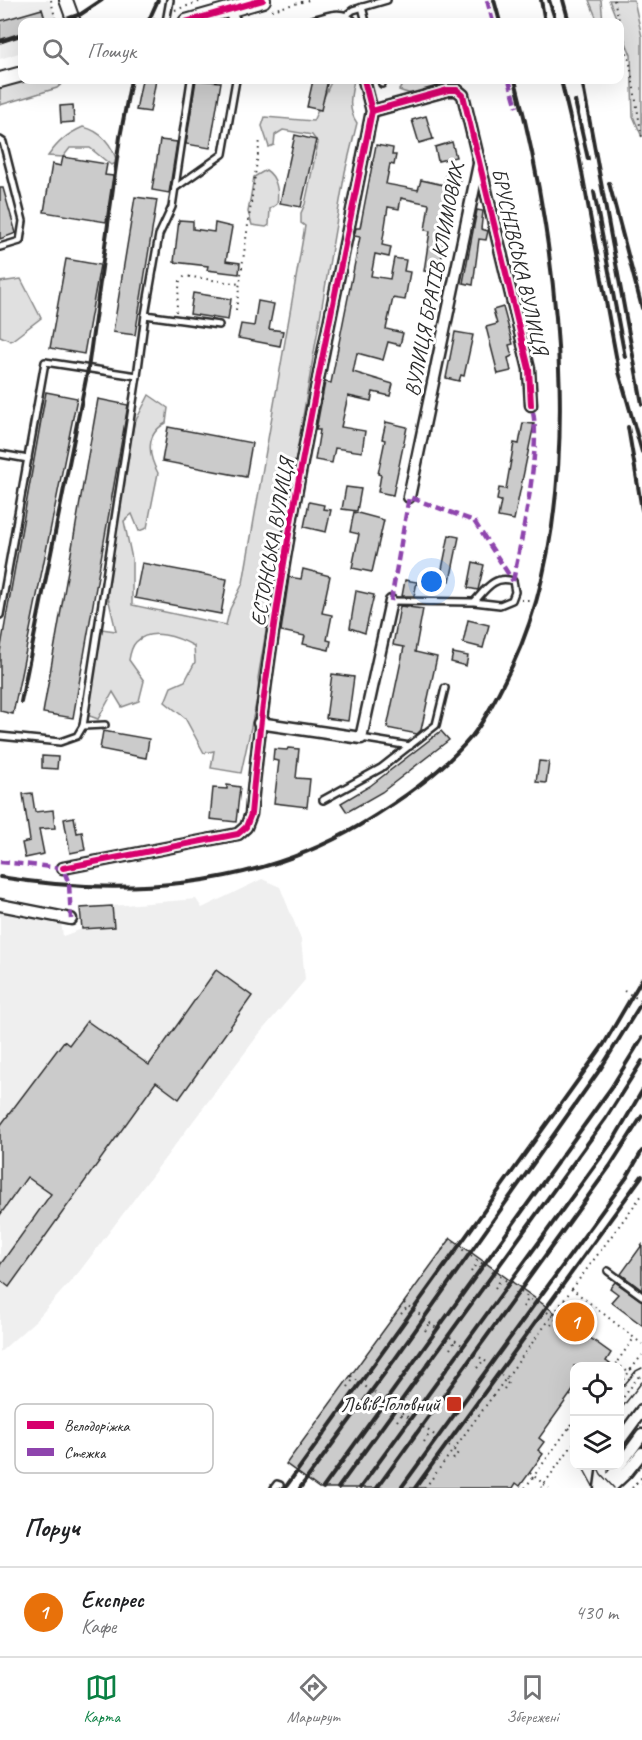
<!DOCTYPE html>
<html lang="uk">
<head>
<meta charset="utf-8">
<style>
	:root { --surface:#fff; --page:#f6f6f6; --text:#202124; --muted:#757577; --line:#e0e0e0; --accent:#0b8043 }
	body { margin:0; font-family:Caveat,sans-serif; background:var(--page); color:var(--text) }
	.controls { position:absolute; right:18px; bottom:18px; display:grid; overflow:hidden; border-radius:12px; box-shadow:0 6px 24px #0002 }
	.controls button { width:54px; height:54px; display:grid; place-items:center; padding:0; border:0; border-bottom:2px solid var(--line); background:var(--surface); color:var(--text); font:30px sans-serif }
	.you { position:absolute; left:432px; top:582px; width:21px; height:21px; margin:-15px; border:4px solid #fff; border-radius:50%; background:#1a73e8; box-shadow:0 0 0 9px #1a73e833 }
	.badge { display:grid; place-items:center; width:39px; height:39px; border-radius:50%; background:var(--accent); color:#fff; font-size:20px; font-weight:700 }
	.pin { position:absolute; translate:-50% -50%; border:3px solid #fff; box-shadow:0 2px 6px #0006 }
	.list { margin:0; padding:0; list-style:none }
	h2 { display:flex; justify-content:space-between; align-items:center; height:78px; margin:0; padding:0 24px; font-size:26px }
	h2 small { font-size:20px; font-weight:400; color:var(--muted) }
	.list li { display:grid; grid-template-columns:39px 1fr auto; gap:18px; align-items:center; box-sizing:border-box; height:90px; padding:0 24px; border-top:2px solid var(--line) }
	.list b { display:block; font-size:22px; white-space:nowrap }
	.list p { margin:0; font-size:20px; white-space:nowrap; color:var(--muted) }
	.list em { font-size:20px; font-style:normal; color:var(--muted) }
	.icon { flex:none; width:33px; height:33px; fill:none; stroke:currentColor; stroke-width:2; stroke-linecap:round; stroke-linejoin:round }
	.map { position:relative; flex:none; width:642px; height:1488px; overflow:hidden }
	.search { position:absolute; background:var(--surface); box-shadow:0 6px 24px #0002; left:18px; right:18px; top:18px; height:66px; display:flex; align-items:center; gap:15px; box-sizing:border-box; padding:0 21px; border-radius:12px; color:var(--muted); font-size:22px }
	.sheet { height:168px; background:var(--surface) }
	nav { display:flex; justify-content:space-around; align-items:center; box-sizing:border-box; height:84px; border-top:2px solid var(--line); background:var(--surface); font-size:16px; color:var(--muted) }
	nav a { display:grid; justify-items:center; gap:3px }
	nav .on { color:var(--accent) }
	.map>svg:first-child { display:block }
	.built { fill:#efefef }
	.green { fill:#e0e0e0; stroke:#868686; stroke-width:1.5 }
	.building { fill:#cbcbcb; stroke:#2b2b2b; stroke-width:1.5 }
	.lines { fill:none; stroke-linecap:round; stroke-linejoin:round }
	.service-casing { stroke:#2b2b2b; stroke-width:10 }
	.minor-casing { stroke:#2b2b2b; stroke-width:15 }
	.tertiary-casing { stroke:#2b2b2b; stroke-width:16 }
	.secondary-casing { stroke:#2b2b2b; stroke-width:18 }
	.path { stroke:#2b2b2b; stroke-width:2; stroke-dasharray:1.5 4.5; stroke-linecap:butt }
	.service { stroke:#fff; stroke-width:5 }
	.minor { stroke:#fff; stroke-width:10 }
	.tertiary { stroke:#fff; stroke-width:12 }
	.secondary { stroke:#fff; stroke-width:14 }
	.tram { stroke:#2b2b2b; stroke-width:1.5 }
	.rail { stroke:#2b2b2b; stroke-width:4 }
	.quiet { stroke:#8e44ad; stroke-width:4.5; stroke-dasharray:9 4.5; stroke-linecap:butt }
	.cycleway-casing { stroke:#fff; stroke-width:10 }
	.cycleway { stroke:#d6006c; stroke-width:6 }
	.poi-dot { fill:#c8321e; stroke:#fff; stroke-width:2 }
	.labels { text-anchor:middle; stroke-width:6; stroke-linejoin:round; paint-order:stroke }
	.street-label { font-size:21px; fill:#2b2b2b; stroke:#fff }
	.poi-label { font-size:21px; fill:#2b2b2b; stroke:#fff; text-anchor:end }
	.key { fill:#fff; stroke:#bfbfbf; stroke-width:1.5 }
	.key-label { font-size:16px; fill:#2b2b2b }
</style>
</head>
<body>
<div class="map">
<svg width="642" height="1488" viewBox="0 0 642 1488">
	<rect width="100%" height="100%" fill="#fff"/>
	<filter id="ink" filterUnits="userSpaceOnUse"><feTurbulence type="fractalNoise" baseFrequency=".0167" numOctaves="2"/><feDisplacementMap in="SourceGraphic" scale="12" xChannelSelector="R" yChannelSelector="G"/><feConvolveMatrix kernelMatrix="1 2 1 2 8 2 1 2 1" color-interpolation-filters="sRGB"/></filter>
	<g filter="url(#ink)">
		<!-- built -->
		<g class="built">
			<path d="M0,0h49l9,22h-36v30l-22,7z"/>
			<path d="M262,879l18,8 21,52 4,41 -46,54 -180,238 -43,48 -36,32v-442l61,13 2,13 19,-7 31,-2 -1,-21 84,-7 6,9z"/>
		</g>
		<!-- green -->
		<g class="green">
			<path d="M589,0h12l2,22h-5z"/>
			<path d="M609,0h25l8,37v100l-9,-21 -2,-61z"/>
			<path d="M22,80h44l-9,8 -57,17v-19z"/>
			<path d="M332,80h22c-3,15 -7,29 3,43l-12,49 -87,506 1,12 -18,83 -30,-5 3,-17 -10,2 -19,-35 -20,-16 6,-15 14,-6 10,-19 -1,-16c-16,-9 -43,-19 -58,-4 -4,4 -6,12 -7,18l15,21 -5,20 -17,6 -9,-15 -15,27 -11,-4 15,-86 14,2 -9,-38 2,-49 25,-120 15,-29 19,13 -2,15c-21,11 -18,32 -8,50l-11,55 -8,3 -7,-17 -8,7 8,38v46l94,20 4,-16 13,-26 62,-357 -4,-3v-10l4,-9 13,-61 -6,-8 -29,-5 -8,5 -1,10 -5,2 -7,-21 3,-9 48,4z"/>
			<path d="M413,80h41c-15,14 -37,18 -55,10l4,-6z"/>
			<path d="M83,127c18,4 30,18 34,36l-6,2 -21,-17h-20l-7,9 -15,-1c10,-14 19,-22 35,-29z"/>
			<path d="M266,170c11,7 13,22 11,34l-7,5 -1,16 -3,2 -14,-2 -4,-13 6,-35z"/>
			<path d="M21,279l20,39 -30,23 -11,-5v-54z"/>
		</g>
		<!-- building -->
		<g class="building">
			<path d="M42,9l4,13h-24v14l-22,7v-22z"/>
			<path d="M142,80h14l-6,32 -14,-2z"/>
			<path d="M196,80l25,2 -11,66 -24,-4z"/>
			<path d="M313,80h15l-7,30 -14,-3z"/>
			<path d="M73,105l1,17 -13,1 -1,-17z"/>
			<path d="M426,116l7,23 -14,4 -7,-23z"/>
			<path d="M295,135l21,5 -15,67 -21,-4z"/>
			<path d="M160,140l17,2 -8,51 -17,-3z"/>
			<path d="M452,142l4,15 -18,4 -3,-14z"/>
			<path d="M376,145l17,3 -1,7h4l-2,10 -4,-1 -4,20 32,6 3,-10 23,5 1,-9 15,2 -2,14 -5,-1 -14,82 -15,-2 6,-40 -5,-1 4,-26 -28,-6 -2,11 -11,-2 -6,38 9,2 -2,10 -14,-3 -4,22 19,3 4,-21 12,2 -2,11 6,1 -5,28 -12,-2 -7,31 17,4 -3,12 -12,-3 -5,18 -26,-7 -4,19 40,12 -3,12 -17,-4 -2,9 -23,-5 -7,31 24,4 -3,21 -27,-4 -3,15 -17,-3 5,-30h-4l9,-48 6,1 29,-146 -6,-1 2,-8h4z"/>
			<path d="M63,157l44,7 -2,11 8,1 -7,46 -62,-10 8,-48 9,2z"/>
			<path d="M0,188h3l13,45 -16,6z"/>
			<path d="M135,197l22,3 -22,135 -22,-3z"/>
			<path d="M477,210l6,1 -2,18 7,2 -2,9 -7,-1 -6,46 -10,-2z"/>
			<path d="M179,220l14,1v8l21,3 1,-9 17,4 -6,34 14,2 -1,11 -32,-4 1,-4 -34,-4z"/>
			<path d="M66,259l34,6 -16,89 -34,-6z"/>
			<path d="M193,293l38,6 -3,21 -38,-6z"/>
			<path d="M258,301l16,3 -5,25 14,2 -3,15 -42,-8 3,-14 13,2z"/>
			<path d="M503,307l10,37 -4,1 3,11 -4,2 3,13 -13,3 -12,-47 11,-3 -4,-14z"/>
			<path d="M455,332l18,3 -9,41 -3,-1 -2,6 -13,-3z"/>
			<path d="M46,392l31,6 -64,316 -13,-3v-59z"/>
			<path d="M98,399l30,6 -55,313 -30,-5z"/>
			<path d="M386,422l21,5 -14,68 -15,-3 3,-17 -3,-1 7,-34 -3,-1z"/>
			<path d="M523,423l11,1 -20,96 -16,-3 3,-16 -4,-1 2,-12 7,1 8,-46 5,1z"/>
			<path d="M168,427l84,16 -6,34 -84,-16z"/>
			<path d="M346,487l15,2 -4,22 -15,-2z"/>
			<path d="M309,502l15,3 -1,4 8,1 -5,22 -22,-5z"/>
			<path d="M354,512l30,8 -12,52 -20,-4 7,-34 -9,-2z"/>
			<path d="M449,535l10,2 -9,44 -10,-2z"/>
			<path d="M473,562l11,3 -6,25 -10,-2z"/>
			<path d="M142,563l85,16 -6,35 -86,-16z"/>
			<path d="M303,569l27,7 -8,37 10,2 -5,25 4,1 -2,9 -26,-6 2,-8 -24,-5 8,-54 12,2z"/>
			<path d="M405,580l12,2 -3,14h-12z"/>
			<path d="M356,591l18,4 -9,38 -15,-5z"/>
			<path d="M400,606l23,3 -8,43 22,5 -16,73 -4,4 -30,-6 17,-81 -11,-2z"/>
			<path d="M468,620l21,5 -6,23 -20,-5z"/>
			<path d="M453,653l15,3 -2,10 -15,-4z"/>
			<path d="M332,674l22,3 -6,44 -22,-3z"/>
			<path d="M103,731l46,8 -3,19 -46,-9z"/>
			<path d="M441,731l8,9 -67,52 -35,20 -6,-9 29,-17z"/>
			<path d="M288,748l11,1 -3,29 14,1 -3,28 -33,-4 5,-42 -6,-1 1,-11 13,1z"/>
			<path d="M42,756l16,1 -1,12 -15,-1z"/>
			<path d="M539,761l10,1 -3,21 -10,-1z"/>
			<path d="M227,785l13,2 -4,35 -26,-3 3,-31 14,1z"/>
			<path d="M32,793l3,19 18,-2 2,18 -16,1 5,25 -19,4 -3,-15 8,-2 -7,-47z"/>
			<path d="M74,817l3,16 5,-1 3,18 -15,3 -6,-34z"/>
			<path d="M112,906l2,21 -32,2 -2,-21z"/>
			<path d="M216,970l36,26 -73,103 -23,-17 -147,205 -9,-7v-15l51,-71 -24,-17 -27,38v-89l64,-85 5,4 18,-24 62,44z"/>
			<path d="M451,1238l160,115 -5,8 7,5h-39v23l-35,49 5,4 -6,8 5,4 -23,32 -4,-3 -3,5h-194l-33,-24z"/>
			<path d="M642,1245v45l-21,-16z"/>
			<path d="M615,1282l27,19v24l-31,-23 7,-8 -8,-6z"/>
		</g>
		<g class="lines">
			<defs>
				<g id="service">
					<path d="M362,7l4,15"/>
					<path d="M344,17l9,-7 34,-10"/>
					<path d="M166,22l4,-22"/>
					<path d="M381,80l1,4"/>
					<path d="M0,140l3,2 20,79 -3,20 -20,6"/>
					<path d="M175,188l48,-34 13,-74"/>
					<path d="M145,315l14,-80 13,-28 19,-127"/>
					<path d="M137,376l8,-61 74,10"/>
					<path d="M0,454l28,5"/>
					<path d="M391,601l83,1c12,-13 20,-27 39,-21l2,11 -3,8 -12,5 -26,-3"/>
					<path d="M0,615l45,-253 92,14 -54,350 -6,10 -17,6 -60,-6"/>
					<path d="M83,726l22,-1"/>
					<path d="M361,738l49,8"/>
					<path d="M323,800l58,-32 55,-43 9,-37"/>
					<path d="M608,1271l34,25"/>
					<path d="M274,1488l3,-4 3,1"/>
				</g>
				<g id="minor">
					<path d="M229,10l6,12"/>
					<path d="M314,22c14,-3 26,-10 37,0"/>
					<path d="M372,111l76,-21h9l6,5 66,274 2,36"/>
					<path d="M409,497l70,-333"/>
					<path d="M259,723l102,15 30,-137"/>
					<path d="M63,868l175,-34 8,-7 5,-13c21,-237 75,-470 121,-703l-8,-31"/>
					<path d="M0,905l71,14"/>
					<path d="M620,1440l22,-30"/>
					<path d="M620,1465l22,-30"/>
					<path d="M600,1488l3,-22"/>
					<path d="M603,1488l16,-22"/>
					<path d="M610,1488l16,-15 16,-20"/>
				</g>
				<path id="tertiary" d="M66,0l8,22"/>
				<g id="secondary">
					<path d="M186,22l77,-22"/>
					<path d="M0,80l22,-6"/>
				</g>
			</defs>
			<!-- service casing -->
			<use href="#service" class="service-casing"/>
			<!-- minor casing -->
			<use href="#minor" class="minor-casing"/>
			<!-- tertiary casing -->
			<use href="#tertiary" class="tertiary-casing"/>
			<!-- secondary casing -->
			<use href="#secondary" class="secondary-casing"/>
			<!-- path -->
			<g class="path">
				<path d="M51,0l5,22"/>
				<path d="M614,0l16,64 12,74"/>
				<path d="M175,10l30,-10"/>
				<path d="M272,10l37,-10"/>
				<path d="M142,22l17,-5"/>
				<path d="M236,310l24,-170"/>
				<path d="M176,312l4,-31 5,-5 55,8"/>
				<path d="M521,600h11"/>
				<path d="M624,991l18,10"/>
				<path d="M442,1250l8,-11 18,15"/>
				<path d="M471,1256l12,8"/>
				<path d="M471,1272l7,-11"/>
				<path d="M495,1273l13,9"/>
				<path d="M495,1288l7,-10"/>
				<path d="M572,1289l70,-94"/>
				<path d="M521,1292l12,9"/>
				<path d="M404,1303l19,14"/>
				<path d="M523,1307l6,-9"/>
				<path d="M547,1312l9,7 -5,6"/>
				<path d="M401,1314l7,-8"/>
				<path d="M425,1319l11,9"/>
				<path d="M425,1331l5,-8"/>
				<path d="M450,1337l12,8"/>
				<path d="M450,1349l5,-8"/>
				<path d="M475,1354l13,9"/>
				<path d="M616,1363l12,9"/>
				<path d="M614,1366l20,-28"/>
				<path d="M477,1368l6,-7"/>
				<path d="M630,1369l12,9"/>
				<path d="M501,1375l8,6 -5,8"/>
				<path d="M351,1376l19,14"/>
				<path d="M620,1384l22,-29"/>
				<path d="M348,1387l6,-9"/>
				<path d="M374,1392l10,8"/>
				<path d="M570,1395l4,3"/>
				<path d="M620,1402l19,-26"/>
				<path d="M374,1406l7,-9"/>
				<path d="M397,1409l12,9"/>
				<path d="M397,1421l5,-7"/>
				<path d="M423,1427l13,9"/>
				<path d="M569,1428l5,4"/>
				<path d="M424,1442l6,-9"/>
				<path d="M449,1446l9,7 -7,9"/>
				<path d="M530,1473l19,15"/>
				<path d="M636,1483l6,-6"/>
				<path d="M425,1488l147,-199 70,55"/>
				<path d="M525,1488l49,-67"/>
				<path d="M541,1488l33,-45"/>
				<path d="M632,1488l4,-5 6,1"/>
			</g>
			<!-- service -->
			<use href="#service" class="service"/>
			<!-- minor -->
			<use href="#minor" class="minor"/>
			<!-- tertiary -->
			<use href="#tertiary" class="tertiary"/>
			<!-- secondary -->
			<use href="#secondary" class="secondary"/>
			<!-- tram -->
			<g class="tram">
				<path d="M620,1390l16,-19 6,-3"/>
				<path d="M620,1410l22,-28"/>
				<path d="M582,1466l12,22"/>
				<path d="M597,1466l4,8 13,14"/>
			</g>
			<!-- rail -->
			<g class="rail">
				<path d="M494,0l6,22"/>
				<path d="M541,0l4,22"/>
				<path d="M549,0l7,22"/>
				<path d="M563,0l6,22"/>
				<path d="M58,22l23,-8 21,-14"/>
				<path d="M148,22l10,-22"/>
				<path d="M0,41l22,-7"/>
				<path d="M561,80l18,76 40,216 23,80"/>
				<path d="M582,80l60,324"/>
				<path d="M575,101l13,58"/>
				<path d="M609,183l33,125"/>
				<path d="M594,192l31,165"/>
				<path d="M628,427l14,83"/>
				<path d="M21,702l67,-333 32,-232 11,-57"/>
				<path d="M0,877c121,20 253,12 360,-52 41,-25 81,-52 112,-89 12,-15 22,-34 31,-52 89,-165 58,-428 12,-604"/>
				<path d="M285,1488l319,-444 38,-65"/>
				<path d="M300,1488l95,-129 206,-291 41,-66"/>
				<path d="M323,1488l288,-400 31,-50"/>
				<path d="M338,1488l268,-370 36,-57"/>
				<path d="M360,1488l254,-349 28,-48"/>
				<path d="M377,1488l233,-322 32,-50"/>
				<path d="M401,1488l226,-311 15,-26"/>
				<path d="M415,1488l227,-312"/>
			</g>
			<!-- quiet -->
			<g class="quiet">
				<path d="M487,0l6,22"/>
				<path d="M509,80l8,27"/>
				<path d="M513,581c8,-40 31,-141 18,-176"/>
				<path d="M391,601l18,-104 65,24 39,60"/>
				<path d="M0,862l63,6 6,16 2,35"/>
			</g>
			<defs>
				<g id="cycleway">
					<path d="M186,22l77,-22"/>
					<path d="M372,111l76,-21h9l6,5 66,274 2,36"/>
					<path d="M63,868l175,-34 8,-7 5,-13c21,-237 75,-470 121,-703l-8,-31"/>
				</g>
			</defs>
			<!-- cycleway casing -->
			<use href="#cycleway" class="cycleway-casing"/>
			<!-- cycleway -->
			<use href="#cycleway" class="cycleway"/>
		</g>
	</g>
	<!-- markers -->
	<rect class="poi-dot" x="446" y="1396" width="16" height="16" rx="3"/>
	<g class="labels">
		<!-- street labels -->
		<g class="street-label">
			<text transform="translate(520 261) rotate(77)" y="7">БРУСНІВСЬКА ВУЛИЦЯ</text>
			<text transform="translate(434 280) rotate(-79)" y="7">ВУЛИЦЯ БРАТІВ КЛИМОВИХ</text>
			<text transform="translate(272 542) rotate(-80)" y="7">ЕСТОНСЬКА ВУЛИЦЯ</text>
		</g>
		<!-- poi labels -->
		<g class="poi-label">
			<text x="440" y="1411">Львів-Головний</text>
		</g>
	</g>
	<!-- legend -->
	<rect x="15" y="1404" width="198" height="69" rx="9" class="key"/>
	<rect x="27" y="1421" width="27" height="8" fill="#d6006c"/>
	<rect x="27" y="1448" width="27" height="8" fill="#8e44ad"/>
	<g class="key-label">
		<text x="64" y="1431">Велодоріжка</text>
		<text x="64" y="1458">Стежка</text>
	</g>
</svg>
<div class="controls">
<button><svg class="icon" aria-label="locate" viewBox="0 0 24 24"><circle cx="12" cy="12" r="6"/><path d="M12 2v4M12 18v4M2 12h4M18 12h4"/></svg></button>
<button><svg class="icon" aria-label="layers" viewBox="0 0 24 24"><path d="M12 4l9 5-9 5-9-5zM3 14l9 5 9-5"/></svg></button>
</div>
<div class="you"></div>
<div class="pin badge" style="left:575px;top:1322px;background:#e8710a">1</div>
<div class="search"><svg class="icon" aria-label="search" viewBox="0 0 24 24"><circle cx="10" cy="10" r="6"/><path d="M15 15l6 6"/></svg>Пошук</div>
</div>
<section class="sheet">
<h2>Поруч<small></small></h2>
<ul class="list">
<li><span class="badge" style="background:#e8710a">1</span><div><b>Експрес</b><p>Кафе</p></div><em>430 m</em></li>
</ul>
</section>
<nav>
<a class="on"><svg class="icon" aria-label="map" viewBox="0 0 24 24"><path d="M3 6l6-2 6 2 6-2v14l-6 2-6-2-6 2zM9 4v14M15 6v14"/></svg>Карта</a>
<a><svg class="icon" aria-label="directions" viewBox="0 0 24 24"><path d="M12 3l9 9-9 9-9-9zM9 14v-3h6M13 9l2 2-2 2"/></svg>Маршрут</a>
<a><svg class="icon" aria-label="saved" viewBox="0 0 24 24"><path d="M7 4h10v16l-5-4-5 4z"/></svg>Збережені</a>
</nav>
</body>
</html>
